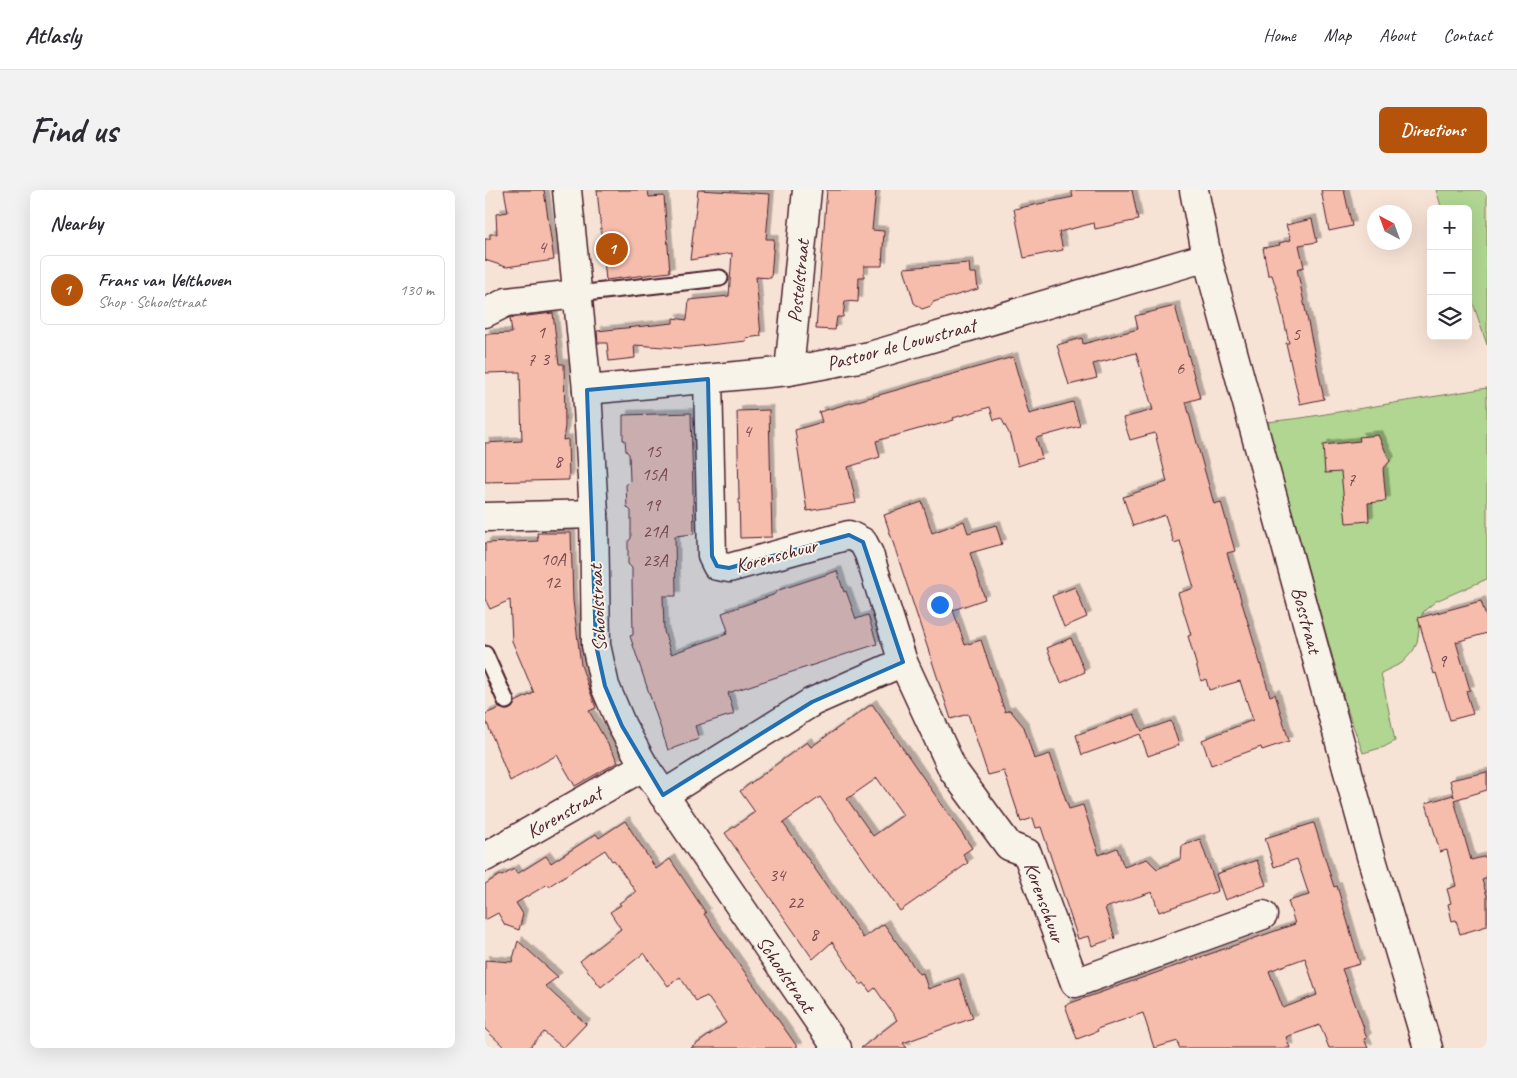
<!DOCTYPE html>
<html lang="en">
<head>
<meta charset="utf-8">
<style>
	:root { --surface:#fff; --page:#f2f2f3; --text:#2b2b33; --muted:#7c7c81; --line:#e1e1e2; --accent:#b45309 }
	body { margin:0; font-family:Caveat,sans-serif; background:var(--page); color:var(--text) }
	.controls { position:absolute; right:15px; top:15px; display:grid; overflow:hidden; border-radius:8px; box-shadow:0 5px 20px #0002 }
	.controls button { width:45px; height:45px; display:grid; place-items:center; padding:0; border:0; border-bottom:1px solid var(--line); background:var(--surface); color:var(--text); font:25px sans-serif }
	.compass { position:absolute; left:882px; top:15px; width:45px; height:45px; border-radius:50%; background:var(--surface); box-shadow:0 5px 20px #0002; rotate:319deg }
	.you { position:absolute; left:454px; top:414px; width:18px; height:18px; margin:-12px; border:4px solid #fff; border-radius:50%; background:#1a73e8; box-shadow:0 0 0 8px #1a73e833 }
	.badge { display:grid; place-items:center; width:32px; height:32px; border-radius:50%; background:var(--accent); color:#fff; font-size:16px; font-weight:700 }
	.pin { position:absolute; translate:-50% -50%; border:2px solid #fff; box-shadow:0 1px 5px #0006 }
	.list { margin:0; padding:0; list-style:none }
	h2 { display:flex; justify-content:space-between; align-items:center; height:65px; margin:0; padding:0 20px; font-size:21px }
	h2 small { font-size:16px; font-weight:400; color:var(--muted) }
	.list li { display:grid; grid-template-columns:32px 1fr auto; gap:15px; align-items:center; box-sizing:border-box; height:70px; margin:0 10px 10px; padding:0 10px; border:1px solid var(--line); border-radius:8px }
	.list b { display:block; font-size:19px; white-space:nowrap }
	.list p { margin:0; font-size:16px; white-space:nowrap; color:var(--muted) }
	.list em { font-size:16px; font-style:normal; color:var(--muted) }
	.icon { flex:none; width:28px; height:28px; fill:none; stroke:currentColor; stroke-width:2; stroke-linecap:round; stroke-linejoin:round }
	.map { position:relative; flex:none; width:1002px; height:858px; overflow:hidden; border-radius:8px }
	header { display:flex; align-items:center; gap:30px; box-sizing:border-box; height:70px; padding:0 25px; background:var(--surface); border-bottom:1px solid var(--line) }
	header strong { font-size:24px }
	nav { display:flex; gap:28px; margin-inline-start:auto; font-size:18px }
	.intro { display:flex; align-items:center; justify-content:space-between; box-sizing:border-box; height:120px; padding:0 30px }
	h1 { margin:0; font-size:35px }
	.button { padding:12px 22px; border-radius:8px; background:var(--accent); color:#fff; font-size:18px; font-weight:700 }
	main { display:flex; gap:30px; padding:0 30px }
	aside { flex:1; background:var(--surface); border-radius:8px; box-shadow:0 5px 20px #0002 }
	.map>svg:first-child { display:block }
	.green { fill:#b0d691; stroke:#7d7a5e }
	.building { fill:#f6bdad; stroke:#4a1f2b; fill-rule:evenodd; filter:url(#shadow) }
	.lines { fill:none; stroke-linecap:round; stroke-linejoin:round }
	.lane-casing { stroke:#4a1f2b; stroke-width:19 }
	.street-casing { stroke:#4a1f2b; stroke-width:31 }
	.lane { stroke:#f7f3e8; stroke-width:15 }
	.street { stroke:#f7f3e8; stroke-width:28 }
	.marked { fill:#1f6fb2; fill-opacity:0.2; stroke:#1f6fb2; stroke-width:4; stroke-linejoin:round }
	.labels { text-anchor:middle; stroke-width:4; stroke-linejoin:round; paint-order:stroke }
	.number-label { font-size:18px; fill:#75464c }
	.street-label { font-size:20px; fill:#4a1f2b; stroke:#f7f3e8 }
</style>
</head>
<body>
<header>
<strong>Atlasly</strong>
<nav><a>Home</a><a>Map</a><a>About</a><a>Contact</a></nav>
</header>
<div class="intro"><h1>Find us</h1><a class="button">Directions</a></div>
<main>
<aside>
<h2>Nearby<small></small></h2>
<ul class="list">
<li><span class="badge">1</span><div><b>Frans van Velthoven</b><p>Shop · Schoolstraat</p></div><em>130 m</em></li>
</ul>
</aside>
<div class="map">
<svg width="1002" height="858" viewBox="0 0 1002 858">
	<defs>
		<filter id="shadow"><feDropShadow dx="4.5" dy="-4.5" stdDeviation="0" flood-color="#0004"/></filter>
	</defs>
	<rect width="100%" height="100%" fill="#f7e3d6"/>
	<filter id="ink" filterUnits="userSpaceOnUse"><feTurbulence type="fractalNoise" baseFrequency=".02" numOctaves="2"/><feDisplacementMap in="SourceGraphic" scale="10" xChannelSelector="R" yChannelSelector="G"/><feConvolveMatrix kernelMatrix="1 2 1 2 8 2 1 2 1" color-interpolation-filters="sRGB"/></filter>
	<g filter="url(#ink)">
		<!-- green -->
		<g class="green">
			<path d="M951,0h51v155l-19,-57v-79h-26z"/>
			<path d="M1002,198v191l-51,22 -12,10 -3,6 -4,26 -4,8 -11,12 -21,10 14,68 -11,6 -21,6 -16,-44 -80,-287 34,-4z"/>
		</g>
		<!-- building -->
		<g class="building">
			<path d="M19,0h40l10,70 -48,7 -21,-7v-21h5v-5h7l-1,-20 12,-2z"/>
			<path d="M112,0h51l1,7 15,-1 6,76 -64,8z"/>
			<path d="M213,0l72,4 -4,45h8l-3,39 -15,-1 5,59 -15,2 1,3 -67,7 -46,-3 1,13 -26,3 -2,-18h-9l-1,-12 76,-8v-5l14,2 2,-20 40,-4 3,-43 -42,7z"/>
			<path d="M342,0h49l-4,40 12,1 -2,35h-18v11h-5l-1,25 -13,-1 -2,16h-6l-2,13 -19,-1z"/>
			<path d="M586,0h61l6,30 -43,9 -1,-6 -35,9 4,18 -39,8 -10,-49 59,-12z"/>
			<path d="M836,0h23l8,36 -23,5z"/>
			<path d="M827,29l5,23 -18,3 5,22 -7,2 27,130 -24,5 -14,-61h3l-11,-49 -6,-19h-4l-5,-27 17,-3 -1,-2 12,-3 -5,-15z"/>
			<path d="M484,73l1,10h6l2,16 -45,13 -2,4 -9,3 -8,-6 -10,-35z"/>
			<path d="M690,116l25,92 -14,4 12,45 16,57 7,-2 14,49 -8,2 43,143 5,-2 14,47 -27,9 -1,-3 -50,18 -9,-25 51,-20 -13,-39 -31,9 -3,-11 -5,2 -13,-45 3,-1 -13,-42 16,-5 -14,-47 -6,2 -9,-28 -32,11 -10,-29 44,-15 -12,-49 -25,7 -7,-22 30,-8 -17,-57 -43,11 4,14 -28,7 -12,-40 25,-7 1,6 55,-15 -3,-13z"/>
			<path d="M68,123l6,51h5l1,62 -2,14 5,-1 1,41 -84,2v-39l37,-2 -2,-69 -35,1v-39l27,-1 -2,-15z"/>
			<path d="M528,167l16,57 44,-12 7,24 -44,12 6,20 -24,8 -9,-33 -8,-15 -7,2 -4,-13 -37,11 1,2 -21,6v-1l-57,16 4,16 -32,10 8,36 -49,8 -12,-81 27,-8 -3,-10z"/>
			<path d="M284,220l3,127 -32,1 -3,-127z"/>
			<path d="M206,223l3,121 -19,2 1,60h-13l1,35 7,23 56,-20 -1,-3h2l-6,-18 51,-18 6,-5 58,-19 7,21 2,-1 10,28 12,-4 9,29 -149,49 6,21 -39,12 4,13 -31,11 -38,-114 3,-1 -1,-54v-13l-4,-4v-22l3,-4v-27l-4,-4 -1,-22 4,-4 -1,-27 -3,-3 -1,-11h-2v-25z"/>
			<path d="M893,245l12,26 -7,8 3,32 -18,2 1,18 -23,2 -5,-51 -16,1 -2,-28 37,-4 -1,-4z"/>
			<path d="M437,312l10,31 32,-12 4,12 28,-8 6,19 -32,9 15,46 -32,11 12,35 16,-5 24,72 5,-2 14,17 10,32 16,-5 19,55 14,-4 16,50 18,-7 7,19 23,-8 10,10 24,-10 1,-14 18,-6 18,52 -59,21 -7,-20 -47,16 10,30 -23,8 -3,-10 -11,3 -37,-112 -5,1 -3,-10 -12,4 -17,-51 -16,4 -20,-61 -17,5 -67,-204z"/>
			<path d="M52,343h34l2,68 8,64 15,43 -7,3 29,51 -43,24 -18,-31 -47,26 -25,-63v-4l15,-6 5,2 5,-1 5,-7 19,-9 -22,-52 -2,-41 -20,9 -5,-10v-56l53,-2z"/>
			<path d="M590,397l12,30 -23,10 -12,-31z"/>
			<path d="M996,411l6,19v13l-31,9 14,48 -4,1 7,23 -23,6 -14,-47 -2,1 -16,-56z"/>
			<path d="M586,448l14,34 -24,11 -14,-35z"/>
			<path d="M387,514l100,144 -9,6 5,9 -68,48 -80,-114 -37,26 80,115 21,-14 35,50 4,-1 5,16 31,-11 14,40 -70,25 4,5h-46l36,-28 -22,-32 -5,4 -6,-9 -3,2 -29,-43 -19,17 -88,-126 30,-21 -15,-21 67,-49 4,5zM392,588l26,37 -30,21 -26,-37z"/>
			<path d="M649,524l8,17 29,-10 8,24 -31,11 -8,-22 -58,21 -6,-20z"/>
			<path d="M1002,582v18l-33,10 17,60 16,-4v22l-5,2 5,16v30l-27,8 -4,-14 -4,1 -4,-17 3,-1 -4,-14 9,-3 -9,-36 -7,2 -14,-49 27,-8 1,2 -4,-17z"/>
			<path d="M140,631l31,48 14,-10 36,54 -2,1 94,134h-107l35,-25 -19,-27 -11,5 -16,-24 -12,9 -24,-33 -43,34 -21,-26 41,-32 -11,-17 11,-7 -2,-2 17,-11 -22,-32 -2,1 -7,-11 -56,36 -1,-2 -32,19 7,11 -4,16 -14,-5 -7,-12 -13,7v-36l15,-9 2,1 12,-7 3,5 29,-18 5,7 45,-29 3,4z"/>
			<path d="M829,633l20,64 3,-1 23,78 -18,5 22,59 -1,1 4,9 -3,1 4,9h-39l-9,-23 -34,12 4,11h-111l-1,-7 -24,7 -11,-35 -46,16 1,2 -21,8 -12,-34 230,-81 -7,-23 21,-6 -12,-36 -23,8 -9,-29zM820,768l12,37 -34,13 -14,-37z"/>
			<path d="M772,670l9,25 -41,15 -9,-26z"/>
			<path d="M33,751l40,36 -13,9 41,38 -23,24 -19,-16 -15,16h-24l-20,-19v-69l27,2z"/>
		</g>
		<g class="lines">
			<defs>
				<g id="lane">
					<path d="M92,104l143,-16"/>
					<path d="M0,464l21,47"/>
				</g>
				<g id="street">
					<path d="M82,0l20,200 7,124 2,131 9,41 17,40 22,40 193,282"/>
					<path d="M709,0l13,67 164,599 57,192"/>
					<path d="M0,123l22,-11 70,-8"/>
					<path d="M304,181l18,-181"/>
					<path d="M223,189l4,177 5,10 12,2 120,-33 14,7 6,12 34,108 50,108 56,76 18,7 48,130 188,-68"/>
					<path d="M102,200l202,-19 81,-15 337,-99"/>
					<path d="M0,327l109,-3"/>
					<path d="M178,605l149,-93 91,-40"/>
					<path d="M0,667l159,-91"/>
				</g>
			</defs>
			<!-- lane casing -->
			<use href="#lane" class="lane-casing"/>
			<!-- street casing -->
			<use href="#street" class="street-casing"/>
			<!-- lane -->
			<use href="#lane" class="lane"/>
			<!-- street -->
			<use href="#street" class="street"/>
		</g>
	</g>
	<!-- marked area -->
	<path class="marked" d="M223,189l4,177 5,10 12,2 120,-33 14,7 40,120 -91,40 -149,93 -41,-69 -17,-40 -9,-41 -9,-255z"/>
	<g class="labels">
		<!-- number labels -->
		<g class="number-label">
			<text x="57" y="63">4</text>
			<text x="56" y="148">1</text>
			<text x="811" y="150">5</text>
			<text x="60" y="175">3</text>
			<text x="46" y="176">7</text>
			<text x="695" y="184">6</text>
			<text x="262" y="247">4</text>
			<text x="168" y="267">15</text>
			<text x="73" y="277">8</text>
			<text x="169" y="290">15A</text>
			<text x="866" y="296">7</text>
			<text x="167" y="321">19</text>
			<text x="170" y="347">21A</text>
			<text x="68" y="375">10A</text>
			<text x="170" y="376">23A</text>
			<text x="67" y="398">12</text>
			<text x="957" y="477">9</text>
			<text x="292" y="691">34</text>
			<text x="310" y="718">22</text>
			<text x="329" y="750">8</text>
		</g>
		<!-- street labels -->
		<g class="street-label">
			<text transform="translate(313 91) rotate(-84)" y="7">Postelstraat</text>
			<text transform="translate(416 154) rotate(-15)" y="7">Pastoor de Louwstraat</text>
			<text transform="translate(291 365) rotate(-15)" y="7">Korenschuur</text>
			<text transform="translate(112 418) rotate(-93)" y="7">Schoolstraat</text>
			<text transform="translate(822 430) rotate(75)" y="7">Bosstraat</text>
			<text transform="translate(79 622) rotate(-30)" y="7">Korenstraat</text>
			<text transform="translate(560 712) rotate(70)" y="7">Korenschuur</text>
			<text transform="translate(301 784) rotate(56)" y="7">Schoolstraat</text>
		</g>
	</g>
</svg>
<div class="controls">
<button>+</button>
<button>−</button>
<button><svg class="icon" aria-label="layers" viewBox="0 0 24 24"><path d="M12 4l9 5-9 5-9-5zM3 14l9 5 9-5"/></svg></button>
</div>
<svg class="compass" viewBox="-18 -18 36 36"><path d="M0-13l5 13h-10z" fill="#e53935"/><path d="M0 13l5-13h-10z" fill="#7c7c81"/></svg>
<div class="you"></div>
<div class="pin badge" style="left:127px;top:59px">1</div>
</div>
</main>
</body>
</html>
